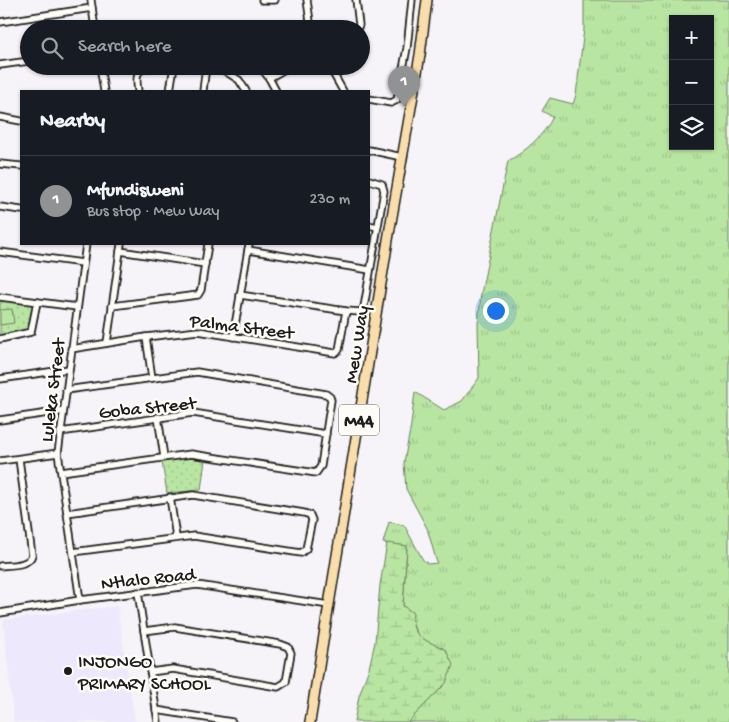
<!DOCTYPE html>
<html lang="en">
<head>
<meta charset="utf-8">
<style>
	:root { --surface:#171b24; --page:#242831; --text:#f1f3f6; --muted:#9ea1a6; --line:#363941; --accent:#919294 }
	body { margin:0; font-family:"Gochi Hand",sans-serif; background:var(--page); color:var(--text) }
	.controls { position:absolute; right:15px; top:15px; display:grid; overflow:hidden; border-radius:0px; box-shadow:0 1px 4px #0004 }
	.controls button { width:45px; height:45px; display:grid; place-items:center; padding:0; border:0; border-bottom:1px solid var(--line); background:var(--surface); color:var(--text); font:25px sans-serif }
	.you { position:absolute; left:495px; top:310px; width:18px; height:18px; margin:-12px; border:4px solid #fff; border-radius:50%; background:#1a73e8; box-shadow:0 0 0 8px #1a73e833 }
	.badge { display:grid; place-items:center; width:32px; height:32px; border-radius:50%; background:var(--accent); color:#fff; font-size:16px; font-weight:700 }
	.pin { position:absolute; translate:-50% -41px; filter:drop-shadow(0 1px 2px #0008) }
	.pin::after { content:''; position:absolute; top:26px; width:18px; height:15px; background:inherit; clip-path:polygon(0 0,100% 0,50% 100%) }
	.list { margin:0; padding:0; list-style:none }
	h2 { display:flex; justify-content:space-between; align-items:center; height:65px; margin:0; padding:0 20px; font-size:21px }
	h2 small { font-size:16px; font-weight:400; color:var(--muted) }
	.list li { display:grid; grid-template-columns:32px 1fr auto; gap:15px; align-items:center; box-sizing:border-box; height:90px; padding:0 20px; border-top:1px solid var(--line) }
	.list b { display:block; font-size:19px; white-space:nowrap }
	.list p { margin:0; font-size:16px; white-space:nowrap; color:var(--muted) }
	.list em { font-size:16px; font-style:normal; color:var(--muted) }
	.icon { flex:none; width:28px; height:28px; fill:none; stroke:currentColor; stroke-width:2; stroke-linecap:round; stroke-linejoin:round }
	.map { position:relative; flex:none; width:729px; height:722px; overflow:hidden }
	.search { position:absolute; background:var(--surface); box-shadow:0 1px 4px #0004; left:20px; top:20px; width:350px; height:55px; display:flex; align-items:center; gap:12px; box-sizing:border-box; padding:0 18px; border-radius:28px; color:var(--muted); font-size:19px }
	.panel { position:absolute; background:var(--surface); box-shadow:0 1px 4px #0004; left:20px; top:90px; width:350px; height:155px; border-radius:0px }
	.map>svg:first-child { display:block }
	.built { fill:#ede8fb }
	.grass { fill:url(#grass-tufts); stroke:#6a805f; fill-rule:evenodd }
	.wetland { fill:url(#wetland-marsh); stroke:#6a805f }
	.park { fill:url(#park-dots); stroke:#6a805f }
	.garden { fill:#b9e5a2; stroke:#6a805f }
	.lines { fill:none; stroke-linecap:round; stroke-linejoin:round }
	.street-casing { stroke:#1c1c1c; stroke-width:9 }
	.primary-casing { stroke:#1c1c1c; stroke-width:12 }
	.street { stroke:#fdfcf7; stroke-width:5.5 }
	.primary { stroke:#f9deab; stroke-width:9 }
	.poi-dot { fill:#1c1c1c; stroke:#fdfcf7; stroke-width:2 }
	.labels { text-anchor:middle; stroke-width:5; stroke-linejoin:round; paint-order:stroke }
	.shield { fill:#fdfcf7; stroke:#605f5e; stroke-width:1 }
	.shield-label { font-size:18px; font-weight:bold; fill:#1c1c1c }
	.street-label { font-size:19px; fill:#1c1c1c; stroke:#fdfcf7 }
	.poi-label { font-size:19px; fill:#1c1c1c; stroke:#fdfcf7; text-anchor:start }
</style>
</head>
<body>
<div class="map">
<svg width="729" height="722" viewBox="0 0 729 722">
	<defs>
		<pattern id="grass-tufts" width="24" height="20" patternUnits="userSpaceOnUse" patternTransform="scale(1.25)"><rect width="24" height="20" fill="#b9e5a2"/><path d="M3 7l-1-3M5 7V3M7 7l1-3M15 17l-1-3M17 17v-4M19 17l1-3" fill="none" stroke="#9ec48b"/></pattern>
		<pattern id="wetland-marsh" width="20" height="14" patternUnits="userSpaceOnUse" patternTransform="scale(1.25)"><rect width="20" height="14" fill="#b9e5a2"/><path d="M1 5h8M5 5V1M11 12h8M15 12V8" fill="none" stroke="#9ec48b"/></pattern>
		<pattern id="park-dots" width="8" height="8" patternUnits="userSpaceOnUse" patternTransform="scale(1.25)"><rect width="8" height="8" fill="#b9e5a2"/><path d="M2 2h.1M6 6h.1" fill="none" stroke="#9ec48b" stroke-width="1.8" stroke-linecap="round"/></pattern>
	</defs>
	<rect width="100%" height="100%" fill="#f6f3f9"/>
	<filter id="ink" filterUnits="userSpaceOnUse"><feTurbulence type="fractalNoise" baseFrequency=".02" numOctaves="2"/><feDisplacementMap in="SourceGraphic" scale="10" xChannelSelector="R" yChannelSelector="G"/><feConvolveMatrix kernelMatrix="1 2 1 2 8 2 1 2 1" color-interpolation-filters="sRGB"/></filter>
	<g filter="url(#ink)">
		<!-- built -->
		<path class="built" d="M117,606l18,116h-121l-11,-102z"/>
		<!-- grass -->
		<path class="grass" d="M584,0h145v722h-321l38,-39 -3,-35c-19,-7 -33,-13 -30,-35l-10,-7 4,-60 -24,-3 6,-21 15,3 19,35 5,4 9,-1 -10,-35 -21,-39 -2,-27 7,-37 4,-33 29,18 18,-9 17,-23 -1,-55 3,-29 27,-133c17,-9 36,-26 45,-44l-11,-6 8,-13 23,6 3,-9 8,-66zM673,19h37v127h-37z"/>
		<!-- wetland -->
		<path class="wetland" d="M387,543l20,3 -4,60 10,7c-4,26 15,27 33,37l7,15 -7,18 -38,39h-54l5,-26 10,-28 6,-26 5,-57z"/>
		<!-- park -->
		<g class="park">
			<path d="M0,299l32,6c2,5 1,10 0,15 -2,17 -18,14 -32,16z"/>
			<path d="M187,458l18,2 -4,30 -34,3 -5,-31z"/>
		</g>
		<!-- garden -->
		<path class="garden" d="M12,309l2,14 -14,2v-15z"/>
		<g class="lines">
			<defs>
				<g id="street">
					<path d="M91,0l4,29"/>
					<path d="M262,0h13"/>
					<path d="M307,0l4,29"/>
					<path d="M356,0l3,25 -2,4"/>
					<path d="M0,22l92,-14"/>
					<path d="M0,65l29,-4"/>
					<path d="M100,66l4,25"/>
					<path d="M217,66l22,14 7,11"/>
					<path d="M260,66l9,12 7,13"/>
					<path d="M329,66l14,25"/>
					<path d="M269,78l21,-12"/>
					<path d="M138,91c-4,-24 2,-22 24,-25"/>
					<path d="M170,91l4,-25"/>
					<path d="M203,91l3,-25"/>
					<path d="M369,99l22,4 6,-3 10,-52 5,-48"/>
					<path d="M0,117l21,4"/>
					<path d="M369,150l33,7"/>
					<path d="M0,164l21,2"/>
					<path d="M0,207l21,3"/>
					<path d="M369,225l8,2"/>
					<path d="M248,250l122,20"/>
					<path d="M120,251l85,13"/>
					<path d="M0,252l83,11"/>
					<path d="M240,295l106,16 15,1 3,-5 20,-116 -2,-7 -13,-4"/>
					<path d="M0,297l77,10"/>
					<path d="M112,306l86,-11 3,-5 7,-46"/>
					<path d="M146,337l6,41"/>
					<path d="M233,337l16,-93"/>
					<path d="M0,339l31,-7 6,-30"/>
					<path d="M107,343l14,-99"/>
					<path d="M71,349l75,-12 52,-6 137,22 4,-3 7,-39"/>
					<path d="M0,379l69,-10"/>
					<path d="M158,417l6,40"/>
					<path d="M0,420l63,-9"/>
					<path d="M60,432l133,-19 133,21"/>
					<path d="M0,461l58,-8"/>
					<path d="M61,472l130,-18 125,19 5,-7 10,-66 -1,-3 -4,-3 -129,-22 -131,18"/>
					<path d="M170,497l6,40"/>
					<path d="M67,513l126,-18 111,18 6,2 2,5 -6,29 -5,4 -107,-17 -121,16"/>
					<path d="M0,566c10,-1 29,0 32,-11l-13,-96"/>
					<path d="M138,592l20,130"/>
					<path d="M80,600l-22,-147 28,-209"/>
					<path d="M0,613l80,-13 117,-15 132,20"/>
					<path d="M144,631l31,-4 105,17 8,3 3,6 -5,29 -8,5 -105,-18 -23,3"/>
					<path d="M156,710l76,12"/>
				</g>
				<path id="primary" d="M310,722l79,-488 31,-179 7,-55"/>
			</defs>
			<!-- street casing -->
			<use href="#street" class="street-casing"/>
			<!-- primary casing -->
			<use href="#primary" class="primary-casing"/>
			<!-- street -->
			<use href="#street" class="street"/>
			<!-- primary -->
			<use href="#primary" class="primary"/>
		</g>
	</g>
	<!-- markers -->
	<circle class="poi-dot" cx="68" cy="671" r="5"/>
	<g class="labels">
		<!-- shield labels -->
		<rect class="shield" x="339" y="404.5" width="40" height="31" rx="4"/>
		<g class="shield-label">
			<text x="359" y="426">M44</text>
		</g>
		<!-- street labels -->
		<g class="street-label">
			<text transform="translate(242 325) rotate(7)" y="7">Palma Street</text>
			<text transform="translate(355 344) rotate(-81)" y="7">Mew Way</text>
			<text transform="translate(51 390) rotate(-83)" y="7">Luleka Street</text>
			<text transform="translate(147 406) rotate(-6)" y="7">Goba Street</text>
			<text transform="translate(148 577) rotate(-6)" y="7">Ntlalo Road</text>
		</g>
		<!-- poi labels -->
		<g class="poi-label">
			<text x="78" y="667">INJONGO<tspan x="78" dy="22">PRIMARY SCHOOL</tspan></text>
		</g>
	</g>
</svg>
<div class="controls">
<button>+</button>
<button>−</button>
<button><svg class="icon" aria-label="layers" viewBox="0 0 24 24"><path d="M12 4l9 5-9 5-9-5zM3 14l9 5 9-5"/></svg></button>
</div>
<div class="you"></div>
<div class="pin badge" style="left:404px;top:107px">1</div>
<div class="search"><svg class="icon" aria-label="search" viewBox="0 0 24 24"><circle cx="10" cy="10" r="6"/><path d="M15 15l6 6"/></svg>Search here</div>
<section class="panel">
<h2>Nearby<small></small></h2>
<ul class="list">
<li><span class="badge">1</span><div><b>Mfundisweni</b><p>Bus stop · Mew Way</p></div><em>230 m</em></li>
</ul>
</section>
</div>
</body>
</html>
